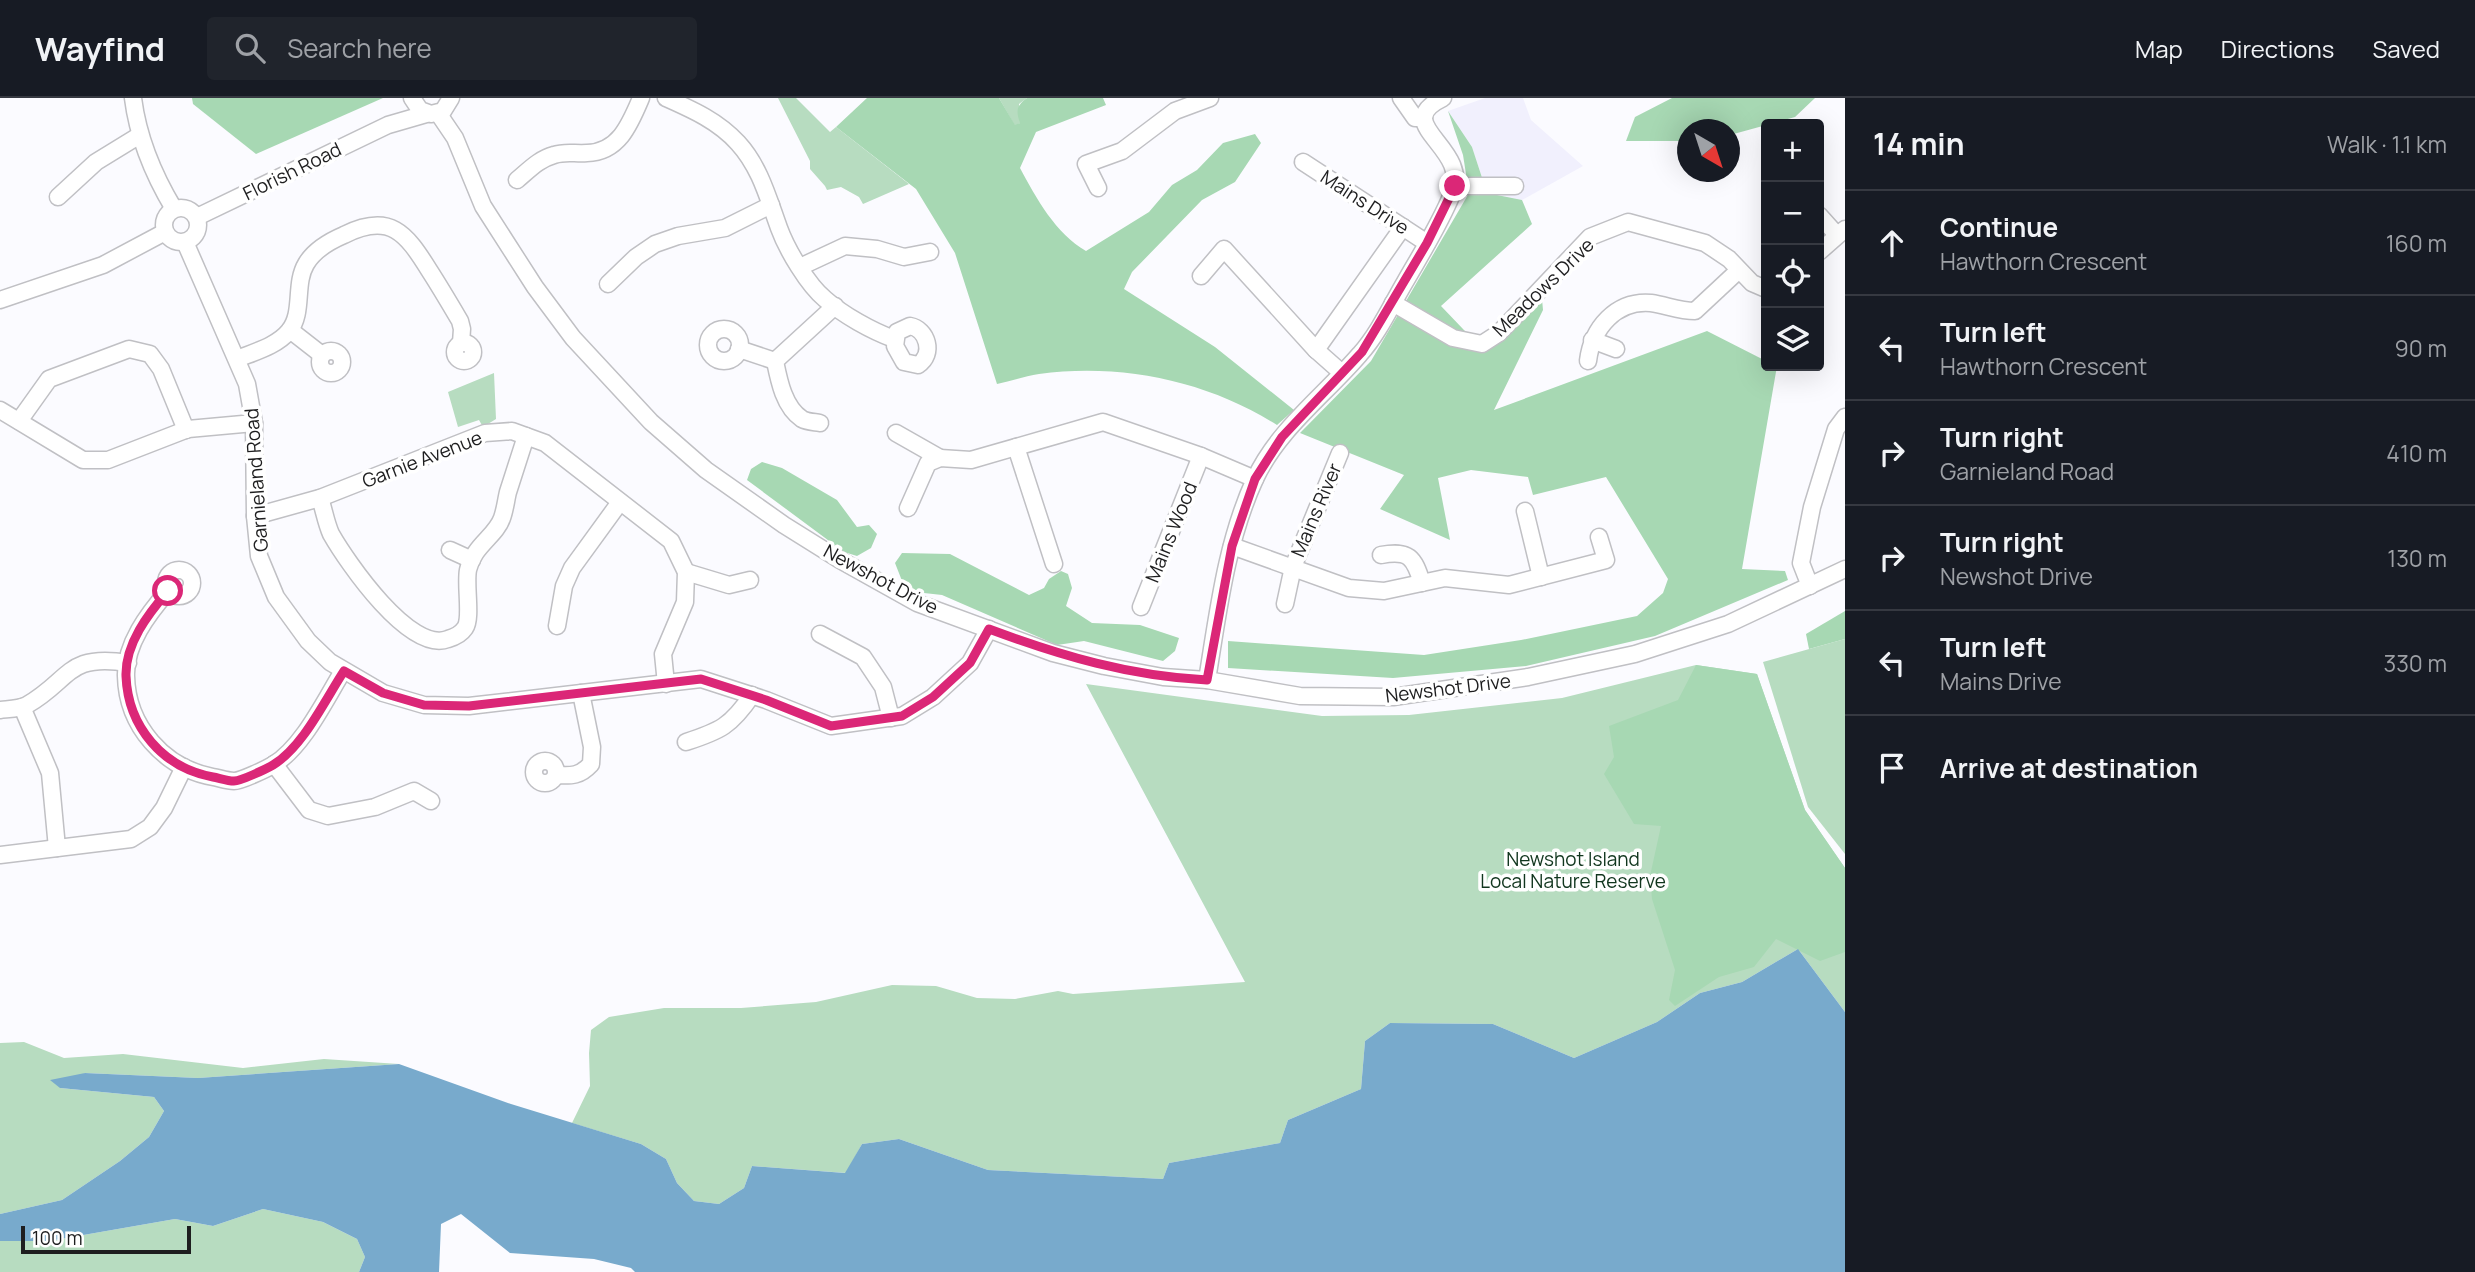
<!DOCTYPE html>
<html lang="en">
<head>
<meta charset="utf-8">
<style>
	:root { --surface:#171b24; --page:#20242c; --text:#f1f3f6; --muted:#9ea1a6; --line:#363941 }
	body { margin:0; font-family:Manrope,sans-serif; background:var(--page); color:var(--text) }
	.controls { position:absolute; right:21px; top:21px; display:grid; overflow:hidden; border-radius:7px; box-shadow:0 7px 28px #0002 }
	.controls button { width:63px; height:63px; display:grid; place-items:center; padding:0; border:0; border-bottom:2px solid var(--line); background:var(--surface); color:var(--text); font:35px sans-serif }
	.compass { position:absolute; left:1677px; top:21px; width:63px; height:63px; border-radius:50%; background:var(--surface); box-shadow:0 7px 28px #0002; rotate:141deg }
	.scale { position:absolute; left:21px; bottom:18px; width:170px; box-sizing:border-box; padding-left:7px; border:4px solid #1e1e1f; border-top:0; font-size:19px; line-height:24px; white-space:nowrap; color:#1e1e1f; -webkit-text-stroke:5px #fff; paint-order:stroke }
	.stop { position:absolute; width:21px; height:21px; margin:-16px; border:5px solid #db2777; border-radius:50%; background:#fff }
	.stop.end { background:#db2777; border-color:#fff; box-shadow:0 2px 7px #0008 }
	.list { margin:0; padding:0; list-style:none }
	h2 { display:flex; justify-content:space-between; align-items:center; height:91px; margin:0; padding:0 28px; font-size:30px }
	h2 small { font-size:23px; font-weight:400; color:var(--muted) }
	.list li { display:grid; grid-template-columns:46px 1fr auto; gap:21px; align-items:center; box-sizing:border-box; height:105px; padding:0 28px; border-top:2px solid var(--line) }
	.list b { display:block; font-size:26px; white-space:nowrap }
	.list p { margin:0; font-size:23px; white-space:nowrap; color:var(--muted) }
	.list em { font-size:23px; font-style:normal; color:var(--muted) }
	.icon { flex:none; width:38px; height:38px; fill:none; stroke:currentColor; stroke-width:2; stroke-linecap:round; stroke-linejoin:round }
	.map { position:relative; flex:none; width:1845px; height:1174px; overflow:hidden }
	header { display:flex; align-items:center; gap:42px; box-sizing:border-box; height:98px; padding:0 35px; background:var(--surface); border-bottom:2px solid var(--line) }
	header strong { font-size:33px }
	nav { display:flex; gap:38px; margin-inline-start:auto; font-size:24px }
	.search { width:490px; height:63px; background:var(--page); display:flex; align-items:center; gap:18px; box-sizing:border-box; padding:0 24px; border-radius:7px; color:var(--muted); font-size:26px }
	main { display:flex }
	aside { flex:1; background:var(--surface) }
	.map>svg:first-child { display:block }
	.built { fill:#f1f0fd }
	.green { fill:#b7dcc0 }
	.forest { fill:#a7d8b3 }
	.water { fill:#78aacc }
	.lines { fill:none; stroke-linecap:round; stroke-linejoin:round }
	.minor-casing { stroke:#c0c0c4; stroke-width:19 }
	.minor { stroke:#fff; stroke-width:16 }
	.route { stroke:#db2777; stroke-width:9 }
	.labels { text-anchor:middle; stroke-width:7; stroke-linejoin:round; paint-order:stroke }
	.street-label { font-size:19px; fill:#1e1e1f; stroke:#fff }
	.park-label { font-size:19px; fill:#11361e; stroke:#fff }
</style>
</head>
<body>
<header>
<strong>Wayfind</strong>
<div class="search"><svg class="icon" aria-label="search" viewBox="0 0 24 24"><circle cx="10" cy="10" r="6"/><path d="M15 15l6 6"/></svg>Search here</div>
<nav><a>Map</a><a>Directions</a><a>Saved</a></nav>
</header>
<main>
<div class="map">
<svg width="1845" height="1174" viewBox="0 0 1845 1174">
	<rect width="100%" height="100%" fill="#fbfbff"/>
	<!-- built -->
	<path class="built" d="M1485,0h38l8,22 52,46 -61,34 -35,-7 -15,-46 -24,-36z"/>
	<!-- green -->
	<g class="green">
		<path d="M778,0h18l34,34 6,-5 73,57 -46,20 -4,-7 -18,-10 -14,3 -2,-4 -15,-17v-8z"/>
		<path d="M999,0h28l-8,6 1,19 -5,3z"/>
		<path d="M494,275l2,46 -13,8 -4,-7 -21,7 -10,-35z"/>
		<path d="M1845,541v215l-37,-47 -45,-145z"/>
		<path d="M1696,567l61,9 48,136 40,58v144l-47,-63 -56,33 -42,11 -43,29 -83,36 -81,-34 -103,-1 -25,18 -4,48 -73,31 -8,23 -111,20 -6,16 -175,-9 -89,-31 -37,5 -16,29 -94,-7 -8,22 -25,16 -25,-3 -17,-18 -11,-24 -25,-15 -69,-21 18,-37 -1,-33 2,-23 18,-13 55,-9h77l75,-6 76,-17 44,1 41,12 38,1 43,-8 15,3 172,-12 -159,-298 236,32 87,-1 153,-17z"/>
		<path d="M24,944l40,16 59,-4 120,14 81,-9 75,5 -201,14 -113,-5 -25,15 94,9 10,14 -15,26 -29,24 -58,39 -62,14v-171z"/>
		<path d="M263,1111l60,13 34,17 8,18 -6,15h-359v-31h49l126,-22 38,7z"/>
	</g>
	<!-- forest -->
	<g class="forest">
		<path d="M192,0h191l-127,56 -63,-50z"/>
		<path d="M867,0h132l16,27 5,-2c-4,-12 -4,-17 7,-25h76l3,7 -70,27 -16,36c16,30 36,66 66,83l63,-39 23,-27 25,-15 26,-27 32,-9 6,9 -26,39 -33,18 -70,72 -8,17 91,58 79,63 -17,15c-70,-44 -155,-62 -238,-51 -14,2 -28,7 -42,10l-42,-131 -39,-64 -80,-62z"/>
		<path d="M1672,0h143l-20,19 -65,18v-5h-42l-1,11h-61l9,-24z"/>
		<path d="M1448,13l24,36 15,46 35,7 10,24 -91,82 44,46 57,-53 1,11 -49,100 213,-79 59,30v5h11l-35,203 43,2 3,9 -133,56 -129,30 -133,12 -165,-10v-27l196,14 97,-15 116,-24 26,-23 5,-14 -62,-102 -73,18 -5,-18 -57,-7 -33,8 12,62 -70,-31 24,-34 -104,-42 71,-72 98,-168 -6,-38z"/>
		<path d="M762,364l20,6 55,32 20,27 12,-2 8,9 -6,14 -14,8 -13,-4 -97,-72 4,-11z"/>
		<path d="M902,455l48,1 79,41 15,-7 5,-9 12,-8 7,3 4,14 -6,18 26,17 48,2 39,13 -4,13 -12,10 -79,-20 -27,4 -115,-50 -36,-4 -11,-28z"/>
		<path d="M1845,513v28l-36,10 -3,-15z"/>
		<path d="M1696,567l61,9 48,136 40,58v84l-25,9 -44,-22 -22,28 -35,10 -44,29 -6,-6 6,-30 -23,-71 -2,-23 11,-50 -27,-2 -30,-50 10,-17 -5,-31 69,-26z"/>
	</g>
	<!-- water -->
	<path class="water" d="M1798,851l47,63v260h-1210l-4,-4 -37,-9 -84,-6 -49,-39 -20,10 -2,48h-80l6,-15 -8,-18 -34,-17 -60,-13 -50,17 -38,-7 -126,22h-49v-27l62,-14 58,-39 29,-24 15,-26 -10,-14 -94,-9 -10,-8 35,-7 113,5 201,-14 112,40 130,40 25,15 11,24 17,18 25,3 25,-16 8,-22 93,7 17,-29 37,-5 89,31 175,9 6,-16 111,-20 8,-23 73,-31 4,-48 25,-18 103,1 81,34 83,-36 43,-29 42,-11z"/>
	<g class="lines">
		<defs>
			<g id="minor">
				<path d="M133,0c5,40 20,76 41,111"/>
				<path d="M412,0l8,12 11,4 12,-3 8,-13"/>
				<path d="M666,0c27,12 52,23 72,45 22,24 30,55 41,85 8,22 29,57 46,71 18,16 47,32 69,40"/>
				<path d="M1401,0l14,20h9"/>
				<path d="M438,15l17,25 28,68 52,81 38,51 78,84 55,48 78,55 56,35 77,43 136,50 51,13 59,11 44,3 93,16 93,1 135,-20 107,-23 93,-30 117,-55"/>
				<path d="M1303,64l124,81"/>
				<path d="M517,82c12,-10 22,-21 37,-25 11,-4 21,-1 33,-2 32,-1 43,-29 54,-55"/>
				<path d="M1455,88h60"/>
				<path d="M1098,90l-12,-24 36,-13 53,-40 35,-13"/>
				<path d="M58,99l38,-35 44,-27"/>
				<circle cx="181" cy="127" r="17"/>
				<path d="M1819,117l18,20"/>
				<path d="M197,119l191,-92 38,-11"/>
				<path d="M185,144l62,142 7,39 1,93 4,40 17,41 32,44 22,21 53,31 41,12 45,1 232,-27 65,21 65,26 71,-10 31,-19 37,-34 19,-34"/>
				<path d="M1819,154l26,-23"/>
				<path d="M800,169l45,-21 32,3 27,8 26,-5"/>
				<path d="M1201,178l23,-27 92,101 87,-123"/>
				<path d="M608,186l28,-27 19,-13 23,-8 47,-8 46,-23"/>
				<path d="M0,202l103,-35 62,-33"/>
				<path d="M1393,205l60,35 29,6 17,-11 91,-96 38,-15 77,21 24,16 23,24 14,6"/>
				<path d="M910,228c17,3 25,28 8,39l-14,-3 -9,-16 2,-14z"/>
				<circle cx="724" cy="247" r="16"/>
				<path d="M290,232l32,25"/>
				<path d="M1592,242l24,9"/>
				<circle cx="464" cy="254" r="9"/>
				<path d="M739,251l36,12"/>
				<path d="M1316,252l26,23"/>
				<circle cx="331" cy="264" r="11"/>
				<path d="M237,261c17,-7 40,-13 52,-28 15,-18 5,-47 17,-67 8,-14 24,-23 38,-29 46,-23 62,-2 85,35 11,17 21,34 31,51l2,8 -1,14"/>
				<path d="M1588,263c4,-33 28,-61 63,-58 15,2 28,8 44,8l44,-41"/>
				<path d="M0,312l83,50h25l80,-31 66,-6"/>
				<path d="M19,323l30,-42 80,-30 21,5 11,15 25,61"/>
				<path d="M820,325c-5,-1 -13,-1 -18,-4 -18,-12 -23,-38 -27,-58l60,-55"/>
				<path d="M896,335l44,25"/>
				<path d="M1016,349l38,117"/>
				<path d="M320,400c4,12 6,25 11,36 16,28 79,120 117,105 7,-2 13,-5 17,-11 7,-10 0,-43 3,-58 5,-24 28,-34 34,-52 3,-8 4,-18 6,-26 6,-19 12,-37 18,-56"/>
				<path d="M908,410l20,-45 12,-5 31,2 132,-38 98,34 54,23"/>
				<path d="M1525,413l16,66"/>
				<path d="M255,418l65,-18 165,-65 27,-2 33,12 126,98 15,31 -1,30 -22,52 3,30"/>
				<path d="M1232,448l117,42 35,3 61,-13 64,7 97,-25 -7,-23"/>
				<path d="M450,452l22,10"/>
				<path d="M1381,457c28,-5 33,2 41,28"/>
				<circle cx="179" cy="485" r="13"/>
				<path d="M686,474l43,13 21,-5"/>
				<path d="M1810,488l-9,-23 11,-56 24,-78 9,-12"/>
				<path d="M168,493c-20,23 -43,53 -42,85 1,50 38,92 87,101 6,1 14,4 21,4 7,0 32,-12 39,-16 30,-18 52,-65 70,-94"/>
				<path d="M1285,506l8,-37 47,-114"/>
				<path d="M1141,509l60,-151"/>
				<path d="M557,528l7,-40 8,-18 48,-66"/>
				<path d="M820,536l43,23 20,30 8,31"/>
				<path d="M1207,582c11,-67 19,-138 48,-201 23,-50 70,-84 105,-125 18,-20 31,-48 45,-72 16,-28 35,-58 47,-88 20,-47 -64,-69 -9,-96"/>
				<path d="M22,609l28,66 7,75"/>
				<path d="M0,612c8,-1 20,-1 27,-5 44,-25 39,-52 101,-42"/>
				<path d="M686,644c34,-11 45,-16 66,-47"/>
				<circle cx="545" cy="674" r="11"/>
				<path d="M274,666l35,46 19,6 47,-9 39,-16 17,10"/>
				<path d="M556,677c16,1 24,1 35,-11l1,-17 -11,-54"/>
				<path d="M0,757l131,-16 19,-12 14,-19 20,-41"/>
			</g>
		</defs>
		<!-- minor casing -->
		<use href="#minor" class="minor-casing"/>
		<!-- minor -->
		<use href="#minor" class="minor"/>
	</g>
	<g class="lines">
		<!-- route -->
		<path class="route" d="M168,493c-20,23 -43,53 -42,85 2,51 37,92 87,101 6,1 14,4 21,4 7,0 32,-12 39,-16 30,-18 52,-65 71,-94l39,22 41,12 45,1 232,-27 65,21 65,26 71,-10 31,-19 37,-34 19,-34c73,27 140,47 218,51l25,-134 23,-67 27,-42 80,-85 65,-109 28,-57"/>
	</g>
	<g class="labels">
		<!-- street labels -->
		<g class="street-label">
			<text transform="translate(292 73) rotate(-26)" y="7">Florish Road</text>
			<text transform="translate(1365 104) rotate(33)" y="7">Mains Drive</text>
			<text transform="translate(1543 189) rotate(-44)" y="7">Meadows Drive</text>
			<text transform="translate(422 361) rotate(-21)" y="7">Garnie Avenue</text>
			<text transform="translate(256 382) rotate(-94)" y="7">Garnieland Road</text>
			<text transform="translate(1316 412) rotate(-67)" y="7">Mains River</text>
			<text transform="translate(1171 434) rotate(-68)" y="7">Mains Wood</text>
			<text transform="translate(881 481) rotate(28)" y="7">Newshot Drive</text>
			<text transform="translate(1448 590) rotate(-7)" y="7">Newshot Drive</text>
		</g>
		<!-- park labels -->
		<g class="park-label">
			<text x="1573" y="768">Newshot Island<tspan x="1573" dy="22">Local Nature Reserve</tspan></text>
		</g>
	</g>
</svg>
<div class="controls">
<button>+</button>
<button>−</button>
<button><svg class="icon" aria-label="locate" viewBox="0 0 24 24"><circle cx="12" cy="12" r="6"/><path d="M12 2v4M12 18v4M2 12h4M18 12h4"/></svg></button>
<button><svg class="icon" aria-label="layers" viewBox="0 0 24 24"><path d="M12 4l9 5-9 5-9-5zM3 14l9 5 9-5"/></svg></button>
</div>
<svg class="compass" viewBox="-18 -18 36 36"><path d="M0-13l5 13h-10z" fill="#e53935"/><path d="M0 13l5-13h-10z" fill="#9ea1a6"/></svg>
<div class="scale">100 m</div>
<div class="stop" style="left:168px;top:493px"></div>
<div class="stop end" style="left:1455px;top:88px"></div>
</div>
<aside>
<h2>14 min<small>Walk · 1.1 km</small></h2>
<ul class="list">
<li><svg class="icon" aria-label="ahead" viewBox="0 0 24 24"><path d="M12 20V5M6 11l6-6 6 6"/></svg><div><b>Continue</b><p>Hawthorn Crescent</p></div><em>160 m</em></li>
<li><svg class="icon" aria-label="left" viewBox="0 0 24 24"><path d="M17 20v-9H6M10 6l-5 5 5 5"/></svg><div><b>Turn left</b><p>Hawthorn Crescent</p></div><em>90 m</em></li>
<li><svg class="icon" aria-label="right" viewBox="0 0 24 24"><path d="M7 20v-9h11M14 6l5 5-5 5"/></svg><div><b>Turn right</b><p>Garnieland Road</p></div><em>410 m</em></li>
<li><svg class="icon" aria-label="right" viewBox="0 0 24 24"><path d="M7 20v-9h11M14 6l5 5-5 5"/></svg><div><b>Turn right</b><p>Newshot Drive</p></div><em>130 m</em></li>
<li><svg class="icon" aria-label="left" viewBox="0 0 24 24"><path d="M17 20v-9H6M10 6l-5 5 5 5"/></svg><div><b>Turn left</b><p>Mains Drive</p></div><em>330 m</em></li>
<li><svg class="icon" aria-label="arrive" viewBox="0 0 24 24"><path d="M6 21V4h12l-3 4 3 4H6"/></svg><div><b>Arrive at destination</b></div></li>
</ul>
</aside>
</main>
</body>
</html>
